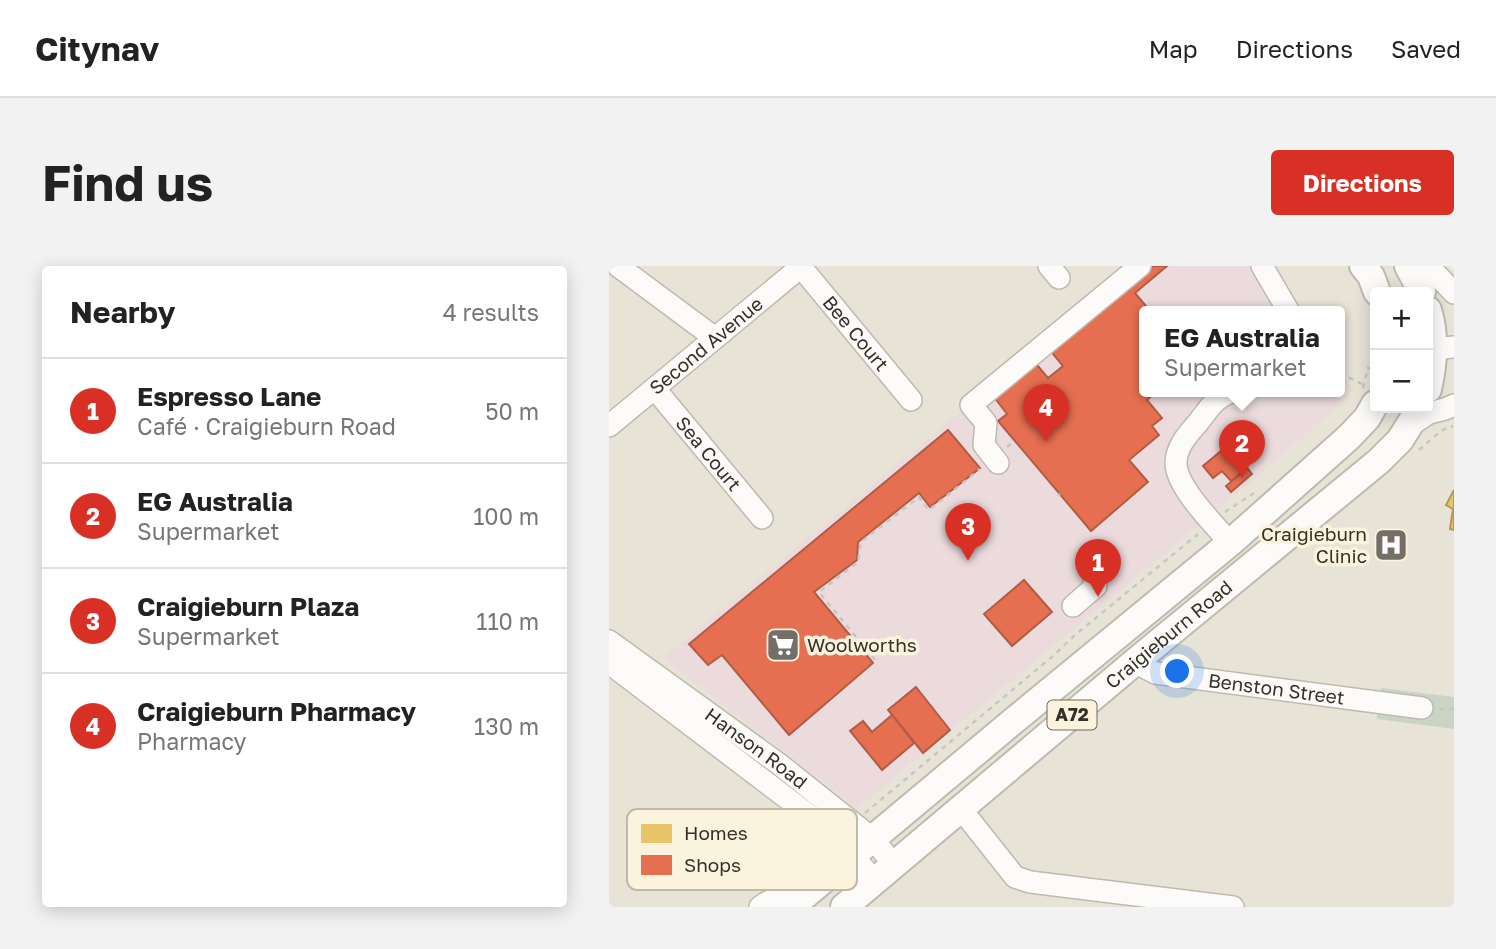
<!DOCTYPE html>
<html lang="en">
<head>
<meta charset="utf-8">
<style>
	:root { --surface:#fff; --page:#f2f2f2; --text:#222; --muted:#767676; --line:#e0e0e0; --accent:#d93025 }
	body { margin:0; font-family:"Golos Text",sans-serif; background:var(--page); color:var(--text) }
	.controls { position:absolute; right:21px; top:21px; display:grid; overflow:hidden; border-radius:7px; box-shadow:0 4px 18px #0003 }
	.controls button { width:63px; height:63px; display:grid; place-items:center; padding:0; border:0; border-bottom:2px solid var(--line); background:var(--surface); color:var(--text); font:35px sans-serif }
	.you { position:absolute; left:569px; top:406px; width:24px; height:24px; margin:-18px; border:5px solid #fff; border-radius:50%; background:#1a73e8; box-shadow:0 0 0 10px #1a73e833 }
	.badge { display:grid; place-items:center; width:46px; height:46px; border-radius:50%; background:var(--accent); color:#fff; font-size:23px; font-weight:700 }
	.pin { position:absolute; translate:-50% -58px; filter:drop-shadow(0 2px 4px #0008) }
	.pin::after { content:''; position:absolute; top:37px; width:24px; height:21px; background:inherit; clip-path:polygon(0 0,100% 0,50% 100%) }
	.popup { position:absolute; left:530px; top:40px; width:206px; height:91px; box-sizing:border-box; display:grid; place-content:center; border-radius:7px; background:var(--surface); filter:drop-shadow(0 2px 5px #0005); font-size:23px; white-space:nowrap; color:var(--muted) }
	.popup b { font-size:26px; color:var(--text) }
	.popup::after { content:''; position:absolute; left:50%; top:100%; margin-left:-14px; border:14px solid transparent; border-top-color:var(--surface) }
	.list { margin:0; padding:0; list-style:none }
	h2 { display:flex; justify-content:space-between; align-items:center; height:91px; margin:0; padding:0 28px; font-size:30px }
	h2 small { font-size:23px; font-weight:400; color:var(--muted) }
	.list li { display:grid; grid-template-columns:46px 1fr auto; gap:21px; align-items:center; box-sizing:border-box; height:105px; padding:0 28px; border-top:2px solid var(--line) }
	.list b { display:block; font-size:26px; white-space:nowrap }
	.list p { margin:0; font-size:23px; white-space:nowrap; color:var(--muted) }
	.list em { font-size:23px; font-style:normal; color:var(--muted) }
	.map { position:relative; flex:none; width:845px; height:641px; overflow:hidden; border-radius:7px }
	header { display:flex; align-items:center; gap:42px; box-sizing:border-box; height:98px; padding:0 35px; background:var(--surface); border-bottom:2px solid var(--line) }
	header strong { font-size:33px }
	nav { display:flex; gap:38px; margin-inline-start:auto; font-size:24px }
	.intro { display:flex; align-items:center; justify-content:space-between; box-sizing:border-box; height:168px; padding:0 42px }
	h1 { margin:0; font-size:49px }
	.button { padding:18px 32px; border-radius:7px; background:var(--accent); color:#fff; font-size:24px; font-weight:700 }
	main { display:flex; gap:42px; padding:0 42px }
	aside { flex:1; background:var(--surface); border-radius:7px; box-shadow:0 4px 18px #0003 }
	.map>svg:first-child { display:block }
	.commercial { fill:#ebdbdc }
	.green { fill:#cad4c5 }
	.homes { fill:#e9c46a; stroke:#b39856; stroke-width:2 }
	.shops { fill:#e76f51; stroke:#b15c45; stroke-width:2 }
	.lines { fill:none; stroke-linecap:round; stroke-linejoin:round }
	.minor-casing { stroke:#bebab0; stroke-width:24 }
	.major-casing { stroke:#bebab0; stroke-width:30 }
	.path { stroke:#c9c6c2; stroke-width:2.5; stroke-dasharray:5 5; stroke-linecap:butt }
	.minor { stroke:#fcfbf9; stroke-width:21 }
	.major { stroke:#fcfbf9; stroke-width:26 }
	.labels { text-anchor:middle; stroke-width:7; stroke-linejoin:round; paint-order:stroke }
	.shield { fill:#fcf3de; stroke:#706b5f; stroke-width:2 }
	.shield-label { font-size:18px; font-weight:bold; fill:#343129 }
	.street-label { font-size:19px; fill:#343129; stroke:#fcf3de }
	.poi-label { font-size:19px; fill:#343129; stroke:#fcf3de; text-anchor:end }
	.key { fill:#fcf3de; stroke:#c0b9a8; stroke-width:2 }
	.key-label { font-size:19px; fill:#343129 }
</style>
</head>
<body>
<header>
<strong>Citynav</strong>
<nav><a>Map</a><a>Directions</a><a>Saved</a></nav>
</header>
<div class="intro"><h1>Find us</h1><a class="button">Directions</a></div>
<main>
<aside>
<h2>Nearby<small>4 results</small></h2>
<ul class="list">
<li><span class="badge">1</span><div><b>Espresso Lane</b><p>Café · Craigieburn Road</p></div><em>50 m</em></li>
<li><span class="badge">2</span><div><b>EG Australia</b><p>Supermarket</p></div><em>100 m</em></li>
<li><span class="badge">3</span><div><b>Craigieburn Plaza</b><p>Supermarket</p></div><em>110 m</em></li>
<li><span class="badge">4</span><div><b>Craigieburn Pharmacy</b><p>Pharmacy</p></div><em>130 m</em></li>
</ul>
</aside>
<div class="map">
<svg width="845" height="641" viewBox="0 0 845 641">
	<rect width="100%" height="100%" fill="#e8e3d7"/>
	<!-- commercial -->
	<path class="commercial" d="M528,0h133l28,46h-154v80h195l1,11 -71,64 -412,341 -194,-150z"/>
	<!-- green -->
	<path class="green" d="M772,422l73,9v32l-77,-10z"/>
	<!-- homes -->
	<path class="homes" d="M845,224v40l-4,-1 3,-20 -7,-4z"/>
	<!-- shops -->
	<g class="shops">
		<path d="M540,0h18l-32,27 16,19h-7v80h12l-9,8 15,18 -10,8 7,9 -30,25 19,22 -57,49 -93,-110 9,-7 -16,-21 41,-34 16,19 15,-12 -14,-17z"/>
		<path d="M339,164l32,38 -50,39 -11,-14 -61,49 -1,18 -43,32 59,71 -84,72 -67,-80 -14,10 -19,-21z"/>
		<path d="M629,171l10,12 -14,12 9,11 -12,9 -9,-10 -9,7 -10,-12z"/>
		<path d="M638,202l5,6 -21,18 -5,-6z"/>
		<path d="M415,314l28,32 -40,34 -28,-32z"/>
		<path d="M307,421l34,43 -27,23 -35,-43z"/>
		<path d="M283,449l22,28 -32,27 -32,-39 13,-10 9,11z"/>
	</g>
	<g class="lines">
		<defs>
			<g id="minor">
				<path d="M9,0l97,72"/>
				<path d="M440,0l10,12"/>
				<path d="M653,0l27,46"/>
				<path d="M816,0l12,9 17,18"/>
				<path id="s1" d="M192,1l110,133"/>
				<path d="M824,83l21,-2"/>
				<path id="s2" d="M46,123l107,129"/>
				<path d="M802,159l18,-12 16,-4 9,-4"/>
				<path id="s3" d="M0,160l193,-160"/>
				<path d="M389,197l-14,-18 2,-22 -15,-18 169,-139"/>
				<path d="M621,277c-16,-19 -54,-56 -54,-80 0,-15 11,-28 20,-38 13,-15 15,-25 35,-33"/>
				<path d="M464,340l23,-20 -2,-8"/>
				<path id="s4" d="M0,375l170,123 94,75 21,26"/>
				<path id="s5" d="M527,395l6,5 13,7 267,35"/>
				<path d="M0,397l208,158c22,18 40,39 58,61"/>
				<path d="M352,543l54,68 15,5 203,25"/>
				<path d="M151,641c15,-12 22,-9 39,-6"/>
			</g>
			<g id="major">
				<path d="M754,0l8,10 6,16"/>
				<path d="M799,0l14,26"/>
				<path d="M819,44c8,26 6,53 0,79"/>
				<path d="M182,641l220,-184 219,-180 119,-106 18,-19 8,-14"/>
				<path id="s6" d="M235,641l292,-246 243,-200 21,-21 20,-32"/>
			</g>
		</defs>
		<!-- minor casing -->
		<use href="#minor" class="minor-casing"/>
		<!-- major casing -->
		<use href="#major" class="major-casing"/>
		<!-- path -->
		<g class="path">
			<path d="M731,107l22,11"/>
			<path d="M754,122l5,-20 7,1"/>
			<path d="M398,181l6,-5"/>
			<path d="M810,184l23,-20 11,-4"/>
			<path d="M449,230l2,-2"/>
			<path d="M616,246l29,-19"/>
			<path d="M266,394l-56,-68 39,-30 3,-20 58,-45 10,13 51,-41"/>
			<path d="M830,443h15"/>
			<path d="M256,547l188,-157 22,-21 123,-101"/>
			<path d="M184,612l3,-7 27,-22"/>
			<path d="M167,615l41,-35 4,5"/>
		</g>
		<!-- minor -->
		<use href="#minor" class="minor"/>
		<!-- major -->
		<use href="#major" class="major"/>
	</g>
	<!-- icons -->
	<defs>
		<symbol id="hospital-square" viewBox="-11 -11 22 22"><rect x="-9" y="-9" width="18" height="18" rx="4" fill="#736f66" stroke="#fcf3de"/><path d="M-5-5h3v3.5h4V-5h3V5h-3V1.5h-4V5h-3Z" fill="#fff"/></symbol>
		<symbol id="supermarket-square" viewBox="-11 -11 22 22"><rect x="-9" y="-9" width="18" height="18" rx="4" fill="#736f66" stroke="#fcf3de"/><path d="M-6-5.5h2.5l.6 2H6L4.5 2H-2.5L-4.4-4H-6ZM-1.5 3.2a1.3 1.3 0 1 0 .1 0ZM3 3.2a1.3 1.3 0 1 0 .1 0Z" fill="#fff"/></symbol>
	</defs>
	<g fill-rule="evenodd">
		<use href="#hospital-square" x="763" y="260" width="38" height="38"/>
		<use href="#supermarket-square" x="155" y="360" width="38" height="38"/>
	</g>
	<g class="labels">
		<!-- shield labels -->
		<rect class="shield" x="438.5" y="434.5" width="49" height="29" rx="5"/>
		<g class="shield-label">
			<text x="463" y="455">A72</text>
		</g>
		<!-- street labels -->
		<g class="street-label">
			<text dy="7" stroke="none"><textPath href="#s1" startOffset="86">Bee Court</textPath></text>
			<text dy="7" stroke="none"><textPath href="#s3" startOffset="126">Second Avenue</textPath></text>
			<text dy="7" stroke="none"><textPath href="#s2" startOffset="84">Sea Court</textPath></text>
			<text dy="7" stroke="none"><textPath href="#s6" startOffset="424">Craigieburn Road</textPath></text>
			<text dy="7" stroke="none"><textPath href="#s5" startOffset="145">Benston Street</textPath></text>
			<text dy="7" stroke="none"><textPath href="#s4" startOffset="182">Hanson Road</textPath></text>
		</g>
		<!-- poi labels -->
		<g class="poi-label">
			<text x="758" y="275">Craigieburn<tspan x="758" dy="22">Clinic</tspan></text>
			<text x="198" y="386" text-anchor="start">Woolworths</text>
		</g>
	</g>
	<!-- legend -->
	<rect x="18" y="543" width="230" height="81" rx="10" class="key"/>
	<rect x="32" y="558" width="31" height="19" fill="#e9c46a"/>
	<rect x="32" y="589" width="31" height="20" fill="#e76f51"/>
	<g class="key-label">
		<text x="75" y="574">Homes</text>
		<text x="75" y="606">Shops</text>
	</g>
</svg>
<div class="controls">
<button>+</button>
<button>−</button>
</div>
<div class="you"></div>
<div class="pin badge" style="left:489px;top:331px">1</div>
<div class="pin badge" style="left:633px;top:212px">2</div>
<div class="popup"><b>EG Australia</b>Supermarket</div>
<div class="pin badge" style="left:359px;top:295px">3</div>
<div class="pin badge" style="left:437px;top:176px">4</div>
</div>
</main>
</body>
</html>
